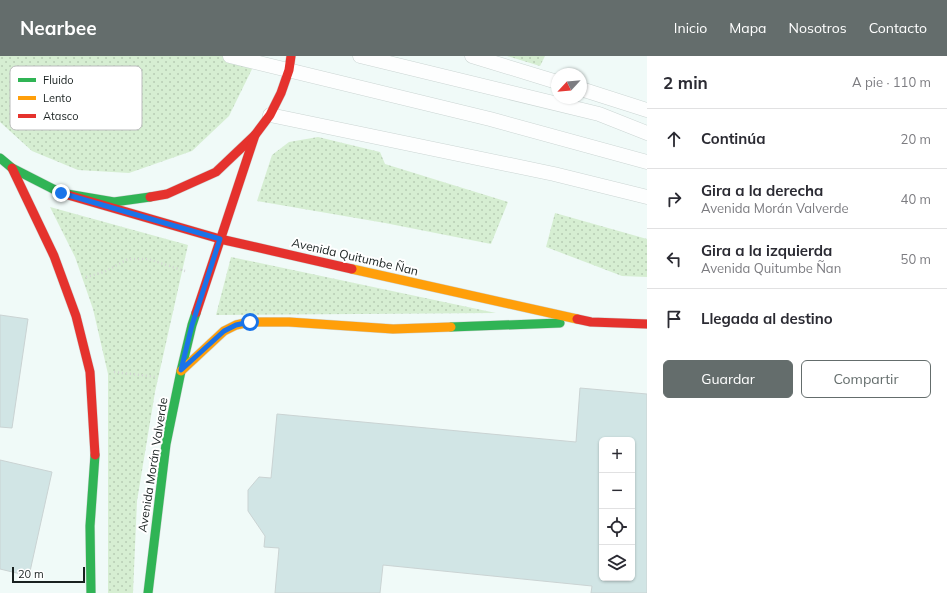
<!DOCTYPE html>
<html lang="es">
<head>
<meta charset="utf-8">
<style>
	:root { --surface:#fff; --page:#f2f2f3; --text:#2b2b33; --muted:#7c7c81; --line:#e1e1e2; --accent:#646d6c }
	body { margin:0; font-family:Mulish,sans-serif; background:var(--page); color:var(--text) }
	.controls { position:absolute; right:12px; bottom:12px; display:grid; overflow:hidden; border-radius:6px; box-shadow:0 1px 3px #0004 }
	.controls button { width:36px; height:36px; display:grid; place-items:center; padding:0; border:0; border-bottom:1px solid var(--line); background:var(--surface); color:var(--text); font:20px sans-serif }
	.compass { position:absolute; left:551px; top:12px; width:36px; height:36px; border-radius:50%; background:var(--surface); box-shadow:0 1px 3px #0004; rotate:244deg }
	.scale { position:absolute; left:12px; bottom:10px; width:73px; box-sizing:border-box; padding-left:4px; border:2px solid #192120; border-top:0; font-size:11px; line-height:14px; white-space:nowrap; color:#192120; -webkit-text-stroke:3px #fff; paint-order:stroke }
	.stop { position:absolute; width:12px; height:12px; margin:-9px; border:3px solid #1a73e8; border-radius:50%; background:#fff }
	.stop.end { background:#1a73e8; border-color:#fff; box-shadow:0 1px 4px #0008 }
	.list { margin:0; padding:0; list-style:none }
	h2 { display:flex; justify-content:space-between; align-items:center; height:52px; margin:0; padding:0 16px; font-size:17px }
	h2 small { font-size:13px; font-weight:400; color:var(--muted) }
	.list li { display:grid; grid-template-columns:26px 1fr auto; gap:12px; align-items:center; box-sizing:border-box; height:60px; padding:0 16px; border-top:1px solid var(--line) }
	.list b { display:block; font-size:15px; white-space:nowrap }
	.list p { margin:0; font-size:13px; white-space:nowrap; color:var(--muted) }
	.list em { font-size:13px; font-style:normal; color:var(--muted) }
	.actions { display:flex; gap:8px; padding:12px 16px }
	.actions a { flex:1; padding:9px 0; border:1px solid var(--accent); border-radius:6px; text-align:center; font-size:14px; color:var(--accent) }
	.actions .main { background:var(--accent); color:#fff }
	.icon { flex:none; width:22px; height:22px; fill:none; stroke:currentColor; stroke-width:2; stroke-linecap:round; stroke-linejoin:round }
	.map { position:relative; flex:none; width:647px; height:537px; overflow:hidden }
	header { display:flex; align-items:center; gap:24px; box-sizing:border-box; height:56px; padding:0 20px; background:var(--accent); color:#fff }
	header strong { font-size:19px }
	nav { display:flex; gap:22px; margin-inline-start:auto; font-size:14px }
	main { display:flex }
	aside { flex:1; background:var(--surface) }
	.map>svg:first-child { display:block }
	.park { fill:url(#park-dots) }
	.building { fill:#d1e5e5; stroke:#cad3d3; fill-rule:evenodd }
	.lines { fill:none; stroke-linecap:round; stroke-linejoin:round }
	.lane-casing { stroke:#cbd5d3; stroke-width:15 }
	.fast-casing { stroke:#d0d5d4; stroke-width:10 }
	.slow-casing { stroke:#d0d5d4; stroke-width:10 }
	.jam-casing { stroke:#d0d5d4; stroke-width:10 }
	.path { stroke:#d3d5d5; stroke-width:2.5; stroke-dasharray:1 3; stroke-linecap:butt }
	.lane { stroke:#fdfefe; stroke-width:14 }
	.fast { stroke:#30b455; stroke-width:9 }
	.slow { stroke:#ff9f0a; stroke-width:9 }
	.jam { stroke:#e5322d; stroke-width:9 }
	.route { stroke:#1a73e8; stroke-width:5 }
	.labels { text-anchor:middle; stroke-width:4; stroke-linejoin:round; paint-order:stroke }
	.street-label { font-size:12px; fill:#192120; stroke:#fff }
	.key { fill:#fff; stroke:#babcbc; stroke-width:1 }
	.key-label { font-size:11px; fill:#192120 }
</style>
</head>
<body>
<header>
<strong>Nearbee</strong>
<nav><a>Inicio</a><a>Mapa</a><a>Nosotros</a><a>Contacto</a></nav>
</header>
<main>
<div class="map">
<svg width="647" height="537" viewBox="0 0 647 537">
	<defs>
		<pattern id="park-dots" width="8" height="8" patternUnits="userSpaceOnUse"><rect width="8" height="8" fill="#d6eed2"/><path d="M2 2h.1M6 6h.1" fill="none" stroke="#b7ccb4" stroke-width="1.8" stroke-linecap="round"/></pattern>
	</defs>
	<rect width="100%" height="100%" fill="#f0faf8"/>
	<!-- park -->
	<g class="park">
		<path d="M0,0h255l-1,9 -25,51 -37,35 -63,22 -51,-3 -46,-19 -32,-29z"/>
		<path d="M507,0h38l-5,10z"/>
		<path d="M318,81l62,15 5,12 123,38 -17,42 -106,-21 -128,-22 15,-46 17,-13z"/>
		<path d="M50,151l138,38 -33,147 -18,109 -4,92h-25v-219l-15,-65 -18,-52z"/>
		<path d="M555,157l92,26v38l-25,-1 -76,-29z"/>
		<path d="M231,201l265,56 -280,2z"/>
	</g>
	<!-- building -->
	<g class="building">
		<path d="M0,259l28,4 -16,109 -12,-1z"/>
		<path d="M580,332l67,6v199h-56l1,-7 -209,-21 -3,28h-105l4,-45 -15,-1 1,-11 -17,-25v-21l11,-13 12,1 6,-64 299,28zM602,384h30v138h-30z"/>
		<path d="M0,404l52,12 -23,104 -29,-7z"/>
	</g>
	<g class="lines">
		<defs>
			<g id="lane">
				<path d="M230,0l260,63 157,43"/>
				<path d="M360,0l239,58 48,19"/>
				<path d="M472,0l85,26"/>
				<path d="M581,33l66,21"/>
				<path d="M270,59l284,59 93,23"/>
			</g>
			<g id="fast">
				<path d="M0,102l12,10 49,25 53,9 36,-5"/>
				<path d="M451,271l109,-4"/>
				<path d="M91,537l-1,-67 5,-71"/>
				<path d="M148,537l18,-149 15,-73 11,-46 4,-12"/>
			</g>
			<g id="slow">
				<path d="M352,213l225,50"/>
				<path d="M181,315l43,-40 12,-6 14,-3h39l104,7 58,-2"/>
			</g>
			<g id="jam">
				<path d="M12,112l42,88 22,60 14,56 5,83"/>
				<path d="M61,137l159,46 132,30"/>
				<path d="M150,141l17,-3 49,-22 39,-37 15,-20 11,-22 8,-23 2,-14"/>
				<path d="M196,257l59,-178"/>
				<path d="M577,263l14,3 56,2"/>
			</g>
		</defs>
		<!-- lane casing -->
		<use href="#lane" class="lane-casing"/>
		<!-- fast casing -->
		<use href="#fast" class="fast-casing"/>
		<!-- slow casing -->
		<use href="#slow" class="slow-casing"/>
		<!-- jam casing -->
		<use href="#jam" class="jam-casing"/>
		<!-- path -->
		<g class="path">
			<path d="M86,221l18,-5 24,-13h20l37,12"/>
			<path d="M114,316l43,5"/>
		</g>
		<!-- lane -->
		<use href="#lane" class="lane"/>
		<!-- fast -->
		<use href="#fast" class="fast"/>
		<!-- slow -->
		<use href="#slow" class="slow"/>
		<!-- jam -->
		<use href="#jam" class="jam"/>
	</g>
	<g class="lines">
		<!-- route -->
		<path class="route" d="M61,137l159,46 -28,86 -11,45 43,-39 12,-6 14,-3"/>
	</g>
	<g class="labels">
		<!-- street labels -->
		<g class="street-label">
			<text transform="translate(355 201) rotate(13)" y="4">Avenida Quitumbe Ñan</text>
			<text transform="translate(153 409) rotate(-81)" y="4">Avenida Morán Valverde</text>
		</g>
	</g>
	<!-- legend -->
	<rect x="10" y="10" width="132" height="64" rx="6" class="key"/>
	<rect x="18" y="22" width="18" height="4" fill="#30b455"/>
	<rect x="18" y="40" width="18" height="4" fill="#ff9f0a"/>
	<rect x="18" y="58" width="18" height="4" fill="#e5322d"/>
	<g class="key-label">
		<text x="43" y="28">Fluido</text>
		<text x="43" y="46">Lento</text>
		<text x="43" y="64">Atasco</text>
	</g>
</svg>
<div class="controls">
<button>+</button>
<button>−</button>
<button><svg class="icon" aria-label="locate" viewBox="0 0 24 24"><circle cx="12" cy="12" r="6"/><path d="M12 2v4M12 18v4M2 12h4M18 12h4"/></svg></button>
<button><svg class="icon" aria-label="layers" viewBox="0 0 24 24"><path d="M12 4l9 5-9 5-9-5zM3 14l9 5 9-5"/></svg></button>
</div>
<svg class="compass" viewBox="-18 -18 36 36"><path d="M0-13l5 13h-10z" fill="#e53935"/><path d="M0 13l5-13h-10z" fill="#7c7c81"/></svg>
<div class="scale">20 m</div>
<div class="stop" style="left:250px;top:266px"></div>
<div class="stop end" style="left:61px;top:137px"></div>
</div>
<aside>
<h2>2 min<small>A pie · 110 m</small></h2>
<ul class="list">
<li><svg class="icon" aria-label="ahead" viewBox="0 0 24 24"><path d="M12 20V5M6 11l6-6 6 6"/></svg><div><b>Continúa</b></div><em>20 m</em></li>
<li><svg class="icon" aria-label="right" viewBox="0 0 24 24"><path d="M7 20v-9h11M14 6l5 5-5 5"/></svg><div><b>Gira a la derecha</b><p>Avenida Morán Valverde</p></div><em>40 m</em></li>
<li><svg class="icon" aria-label="left" viewBox="0 0 24 24"><path d="M17 20v-9H6M10 6l-5 5 5 5"/></svg><div><b>Gira a la izquierda</b><p>Avenida Quitumbe Ñan</p></div><em>50 m</em></li>
<li><svg class="icon" aria-label="arrive" viewBox="0 0 24 24"><path d="M6 21V4h12l-3 4 3 4H6"/></svg><div><b>Llegada al destino</b></div></li>
</ul>
<div class="actions"><a class="main">Guardar</a><a>Compartir</a></div>
</aside>
</main>
</body>
</html>
